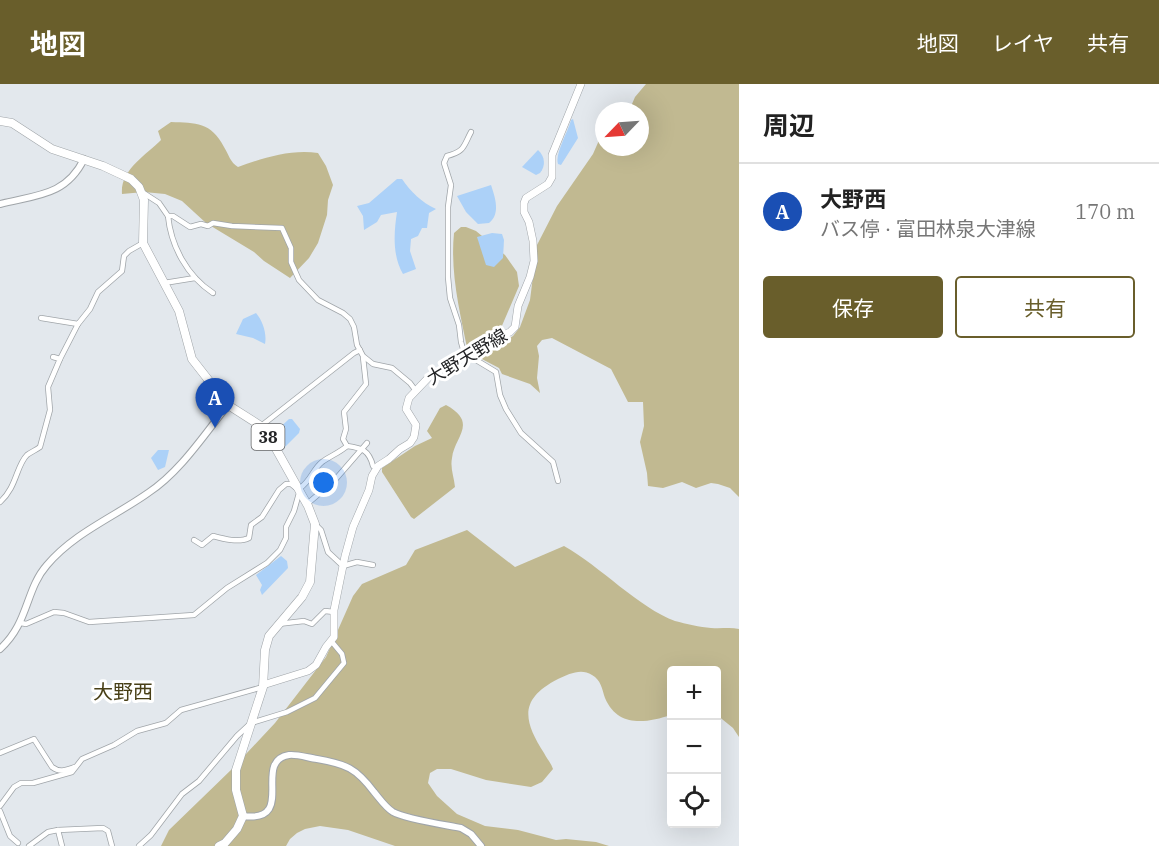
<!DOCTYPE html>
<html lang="ja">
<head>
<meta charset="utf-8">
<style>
	:root { --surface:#fff; --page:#f2f2f2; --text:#222; --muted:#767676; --line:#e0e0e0; --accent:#695e2b }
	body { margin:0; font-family:"IBM Plex Serif","Noto Sans JP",serif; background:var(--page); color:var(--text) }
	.controls { position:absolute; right:18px; bottom:18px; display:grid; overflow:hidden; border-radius:6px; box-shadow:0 6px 24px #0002 }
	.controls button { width:54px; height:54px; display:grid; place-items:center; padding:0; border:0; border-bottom:2px solid var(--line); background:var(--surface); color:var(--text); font:30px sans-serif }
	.compass { position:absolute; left:595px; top:18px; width:54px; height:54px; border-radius:50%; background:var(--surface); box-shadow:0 6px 24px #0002; rotate:245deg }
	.you { position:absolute; left:324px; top:399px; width:21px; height:21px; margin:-15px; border:4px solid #fff; border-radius:50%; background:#1a73e8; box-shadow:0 0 0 9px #1a73e833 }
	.badge { display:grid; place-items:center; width:39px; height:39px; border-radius:50%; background:var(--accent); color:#fff; font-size:20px; font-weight:700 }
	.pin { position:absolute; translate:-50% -50px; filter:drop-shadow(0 2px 3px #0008) }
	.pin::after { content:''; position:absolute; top:32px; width:21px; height:18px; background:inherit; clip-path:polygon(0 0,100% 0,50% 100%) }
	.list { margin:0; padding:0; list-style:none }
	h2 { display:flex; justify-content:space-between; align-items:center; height:78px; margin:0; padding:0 24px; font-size:26px }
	h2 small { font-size:20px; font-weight:400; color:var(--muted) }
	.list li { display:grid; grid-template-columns:39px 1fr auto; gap:18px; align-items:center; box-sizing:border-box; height:96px; padding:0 24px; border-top:2px solid var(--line) }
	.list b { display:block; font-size:22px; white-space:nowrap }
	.list p { margin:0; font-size:20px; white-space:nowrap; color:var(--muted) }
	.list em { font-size:20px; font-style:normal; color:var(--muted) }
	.actions { display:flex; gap:12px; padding:18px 24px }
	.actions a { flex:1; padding:14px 0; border:2px solid var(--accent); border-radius:6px; text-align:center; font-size:21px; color:var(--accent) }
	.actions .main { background:var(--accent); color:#fff }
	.icon { flex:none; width:33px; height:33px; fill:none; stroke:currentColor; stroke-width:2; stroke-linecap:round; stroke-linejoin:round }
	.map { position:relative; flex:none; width:739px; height:762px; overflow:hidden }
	header { display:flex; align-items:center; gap:36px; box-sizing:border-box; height:84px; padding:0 30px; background:var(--accent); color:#fff }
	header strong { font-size:28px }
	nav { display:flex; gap:33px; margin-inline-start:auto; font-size:21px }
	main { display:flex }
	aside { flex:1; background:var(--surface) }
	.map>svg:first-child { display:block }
	.green { fill:#c1b991 }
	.water { fill:#acd1f8 }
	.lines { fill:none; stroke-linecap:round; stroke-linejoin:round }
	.minor-casing { stroke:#a0a5a9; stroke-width:6 }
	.tertiary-casing { stroke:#a0a5a9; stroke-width:8 }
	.secondary-casing { stroke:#a0a5a9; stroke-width:8 }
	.primary-casing { stroke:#a0a5a9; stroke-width:9 }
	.minor { stroke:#fff; stroke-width:4.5 }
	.tertiary { stroke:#fff; stroke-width:6 }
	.secondary { stroke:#fff; stroke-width:7 }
	.primary { stroke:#fff; stroke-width:8 }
	.labels { text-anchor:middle; stroke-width:6; stroke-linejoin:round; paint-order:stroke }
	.shield { fill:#fff; stroke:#656667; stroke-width:1.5 }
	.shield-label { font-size:16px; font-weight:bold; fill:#232426 }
	.street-label { font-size:18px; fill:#232426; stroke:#fff }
	.neighbourhood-label { font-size:20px; fill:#483f16; stroke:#fff }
</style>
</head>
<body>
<header>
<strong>地図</strong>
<nav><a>地図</a><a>レイヤ</a><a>共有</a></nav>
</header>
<main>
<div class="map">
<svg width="739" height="762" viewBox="0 0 739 762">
	<rect width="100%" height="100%" fill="#e3e8ed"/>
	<!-- green -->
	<g class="green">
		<path d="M646,0h93v413l-9,-9 -12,-4 -7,-1 -15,5 -14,-6 -19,6 -15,-2 -1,-13 -7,-31 4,-16 -1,-24h-15l-17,-33 -59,-31 -10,2 -5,6 2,10 -2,22 3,15 -10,-9 -28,-10 -3,-6 -19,-10 33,-22 7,-9 10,-27 7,-55 20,-39 36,-52 11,-25v18h36v-36h-11l6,-14z"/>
		<path d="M171,38c25,1 40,0 53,25 5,8 6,15 14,20 25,-9 53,-18 80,-14l8,13 7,19 -5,15 -1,15 -9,28 -9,15 -19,20 -26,-17 -10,-9 -48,-29 -24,-22 -17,-7 -21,-2 -22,2c-2,-24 24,-39 39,-54l-3,-9z"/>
		<path d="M461,143h5l10,4 29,24 12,17 2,14 -18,42 -9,11 -24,13c-8,-39 -18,-79 -14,-119z"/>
		<path d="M446,321c33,18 8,32 6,53 -2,10 2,19 3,29l-41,32 -3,-2 -29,-45v-4l33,-22 17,-8 -5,-7 13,-23z"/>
		<path d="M467,446l48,37 49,-21c36,20 75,62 111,75 11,3 25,6 36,7 10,1 19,-1 28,1v108l-6,-9 -16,-13 -1,-45h-44l-1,45c-25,8 -53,13 -66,-17 -3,-9 -4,-18 -13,-23 -11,-7 -23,-1 -34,4 -39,20 -35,41 -14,74 3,6 7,10 9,16l-11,13 -11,5 -45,-7 -35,-11h-14l-7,4 -2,10 9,13 20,18 28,12 33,4 38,10 10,-1 30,3 13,4h-214l-47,-16 -28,-4 -15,3 -8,4 -7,6 -4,7h-125l8,-16 63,-61 43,-46 51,-66 27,-61 9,-12 44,-19 9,-15z"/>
	</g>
	<!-- water -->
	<g class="water">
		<path d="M573,35l5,19 -17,27 -3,-1c-3,-11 10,-32 13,-44z"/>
		<path d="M538,66c7,6 8,16 2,23l-4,2 -14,-8z"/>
		<path d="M397,95h5c9,13 19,23 34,30l-7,4 -2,15h-5l-4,8 -7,3 -1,12 6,18 -13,5c-11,-19 -9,-42 -6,-62l-16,3 -4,7 -13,8 -1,-14 -6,-10 12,-3z"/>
		<path d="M491,101c4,12 10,29 -2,38l-11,1 -12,-12 -9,-16z"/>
		<path d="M492,149l10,1 2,6 -1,18 -9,9 -8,-2 -9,-28z"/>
		<path d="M256,229c7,8 11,21 9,31l-12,-6 -17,-4 7,-15z"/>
		<path d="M289,335h3l8,10 -1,4 -18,18 -9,-16z"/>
		<path d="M158,366h11l-4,17 -7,3 -7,-12z"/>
		<path d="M281,472l6,5 1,7 -26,27 -2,-5 2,-5 -6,-10z"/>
	</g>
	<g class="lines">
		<defs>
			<g id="minor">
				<path d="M142,108l17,11 9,13h5l17,11 11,-3 7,2 5,-3 19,3 50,2 9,20v14l8,18 19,20 25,13 7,6 4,8 3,18 6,11 10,8 19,4 18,15 6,8"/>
				<path d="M168,132c3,30 19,60 45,77"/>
				<path d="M164,199l31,-5"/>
				<path d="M41,234l37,6 12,-15 8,-17 24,-21 2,-15 5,-5 14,-8"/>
				<path d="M465,272l-4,-14 -2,-17 -9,-27 -2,-21v-70l3,-22 -7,-22 3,-7c18,-5 16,-9 24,-24"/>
				<path d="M363,273l3,27 -22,28 2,17 -3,10 4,7c15,2 22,4 26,20"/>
				<path d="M471,273l25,15 4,23 6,14 15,24 32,29 5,19"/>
				<path d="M60,275l18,-35"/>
				<path d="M261,342l93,-73 6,-3"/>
				<path d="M299,405c13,-9 13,-19 23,-27 8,-6 17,-9 25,-16"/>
				<path d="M0,418c17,-15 16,-36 27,-47 4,-3 9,-5 13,-8l10,-37 -2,-23 12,-28 -7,-2"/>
				<path d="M307,420l27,-23 33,-38"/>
				<path d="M315,440l6,6 7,22 15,14 14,-4 16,3"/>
				<path d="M194,456l8,5 11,-9c11,3 26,7 36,2l2,-13 11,-8 17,-27 7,-6h5l5,4"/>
				<path d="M21,539l5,1 28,-12 10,1 25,9 105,-7 33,-27 40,-25 13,-13 6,-12v-11l8,-16 5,-18"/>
				<path d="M278,540l26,-3 8,3 13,-13 9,1"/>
				<path d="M0,669l34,-14 18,28c8,6 14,3 23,0"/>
				<path d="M0,722l14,-19 7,-4h12l39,-11 10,-13 32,-14 23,-14 29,-8 15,-13 82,-23"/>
				<path d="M0,727l10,25 8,7"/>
				<path d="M58,746l4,16"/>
				<path d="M29,762l19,-14 10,-2 45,-2 5,3 4,15"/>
				<path d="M139,762l12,-11 31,-41 17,-13 38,-45 14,-13 36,-11 28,-14 29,-35 -2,-9 -10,-12"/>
			</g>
			<g id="tertiary">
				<path d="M0,120c36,-9 66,-8 84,-45"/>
				<path d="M0,565c29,-26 25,-59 47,-84 27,-32 67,-48 101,-72 32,-21 56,-58 80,-88"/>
				<path d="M243,732c55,7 8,-55 46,-61 8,-1 20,3 28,4 29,5 39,9 57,33 6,7 11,15 19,20 12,7 53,13 68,16l10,6 10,12"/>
			</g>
			<path id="secondary" d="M263,601l45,-14 8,-6 10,-18 8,-10v-27l11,-54 8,-29 16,-37 3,-14 6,-10 11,-7 11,-10 10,-6 4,-6 2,-12 -10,-16 3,-11 20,-21 31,-19 11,-1 24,-18 15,-7 5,-5 3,-21 12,-29 4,-16 -1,-20 -4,-19 -5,-10v-9l2,-5 22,-14 4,-7v-22l29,-71"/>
			<path id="primary" d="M0,37l12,2 40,26 51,17 28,13 8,8 5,13 -1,43 36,68 13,48 36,46 33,21 14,21 33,59 7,18 -5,58 -8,15 -33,39 -4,14 -2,37 -27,83v20l7,26 -6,13 -12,14 -6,3"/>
		</defs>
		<!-- minor casing -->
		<use href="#minor" class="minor-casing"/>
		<!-- tertiary casing -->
		<use href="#tertiary" class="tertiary-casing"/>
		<!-- secondary casing -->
		<use href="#secondary" class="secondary-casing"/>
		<!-- primary casing -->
		<use href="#primary" class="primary-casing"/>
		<!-- minor -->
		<use href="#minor" class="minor"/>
		<!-- tertiary -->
		<use href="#tertiary" class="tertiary"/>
		<!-- secondary -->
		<use href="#secondary" class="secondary"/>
		<!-- primary -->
		<use href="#primary" class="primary"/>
	</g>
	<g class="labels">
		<!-- shield labels -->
		<rect class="shield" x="251.5" y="340" width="33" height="26" rx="4.5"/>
		<g class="shield-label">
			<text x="268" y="359">38</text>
		</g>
		<!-- street labels -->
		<g class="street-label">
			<text transform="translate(467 273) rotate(-31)" y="6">大野天野線</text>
		</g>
		<!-- neighbourhood labels -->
		<g class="neighbourhood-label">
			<text x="123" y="615">大野西</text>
		</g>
	</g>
</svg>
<div class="controls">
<button>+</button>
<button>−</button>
<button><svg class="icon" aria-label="locate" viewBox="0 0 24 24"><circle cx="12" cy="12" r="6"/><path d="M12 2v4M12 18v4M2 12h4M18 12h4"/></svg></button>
</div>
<svg class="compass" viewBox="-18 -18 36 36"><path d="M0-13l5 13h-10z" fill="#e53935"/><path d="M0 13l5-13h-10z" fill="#767676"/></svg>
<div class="you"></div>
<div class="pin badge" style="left:215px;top:344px;background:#1a4fb4">A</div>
</div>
<aside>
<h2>周辺<small></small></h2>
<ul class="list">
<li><span class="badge" style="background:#1a4fb4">A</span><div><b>大野西</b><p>バス停 · 富田林泉大津線</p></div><em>170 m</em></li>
</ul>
<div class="actions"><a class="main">保存</a><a>共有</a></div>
</aside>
</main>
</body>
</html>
